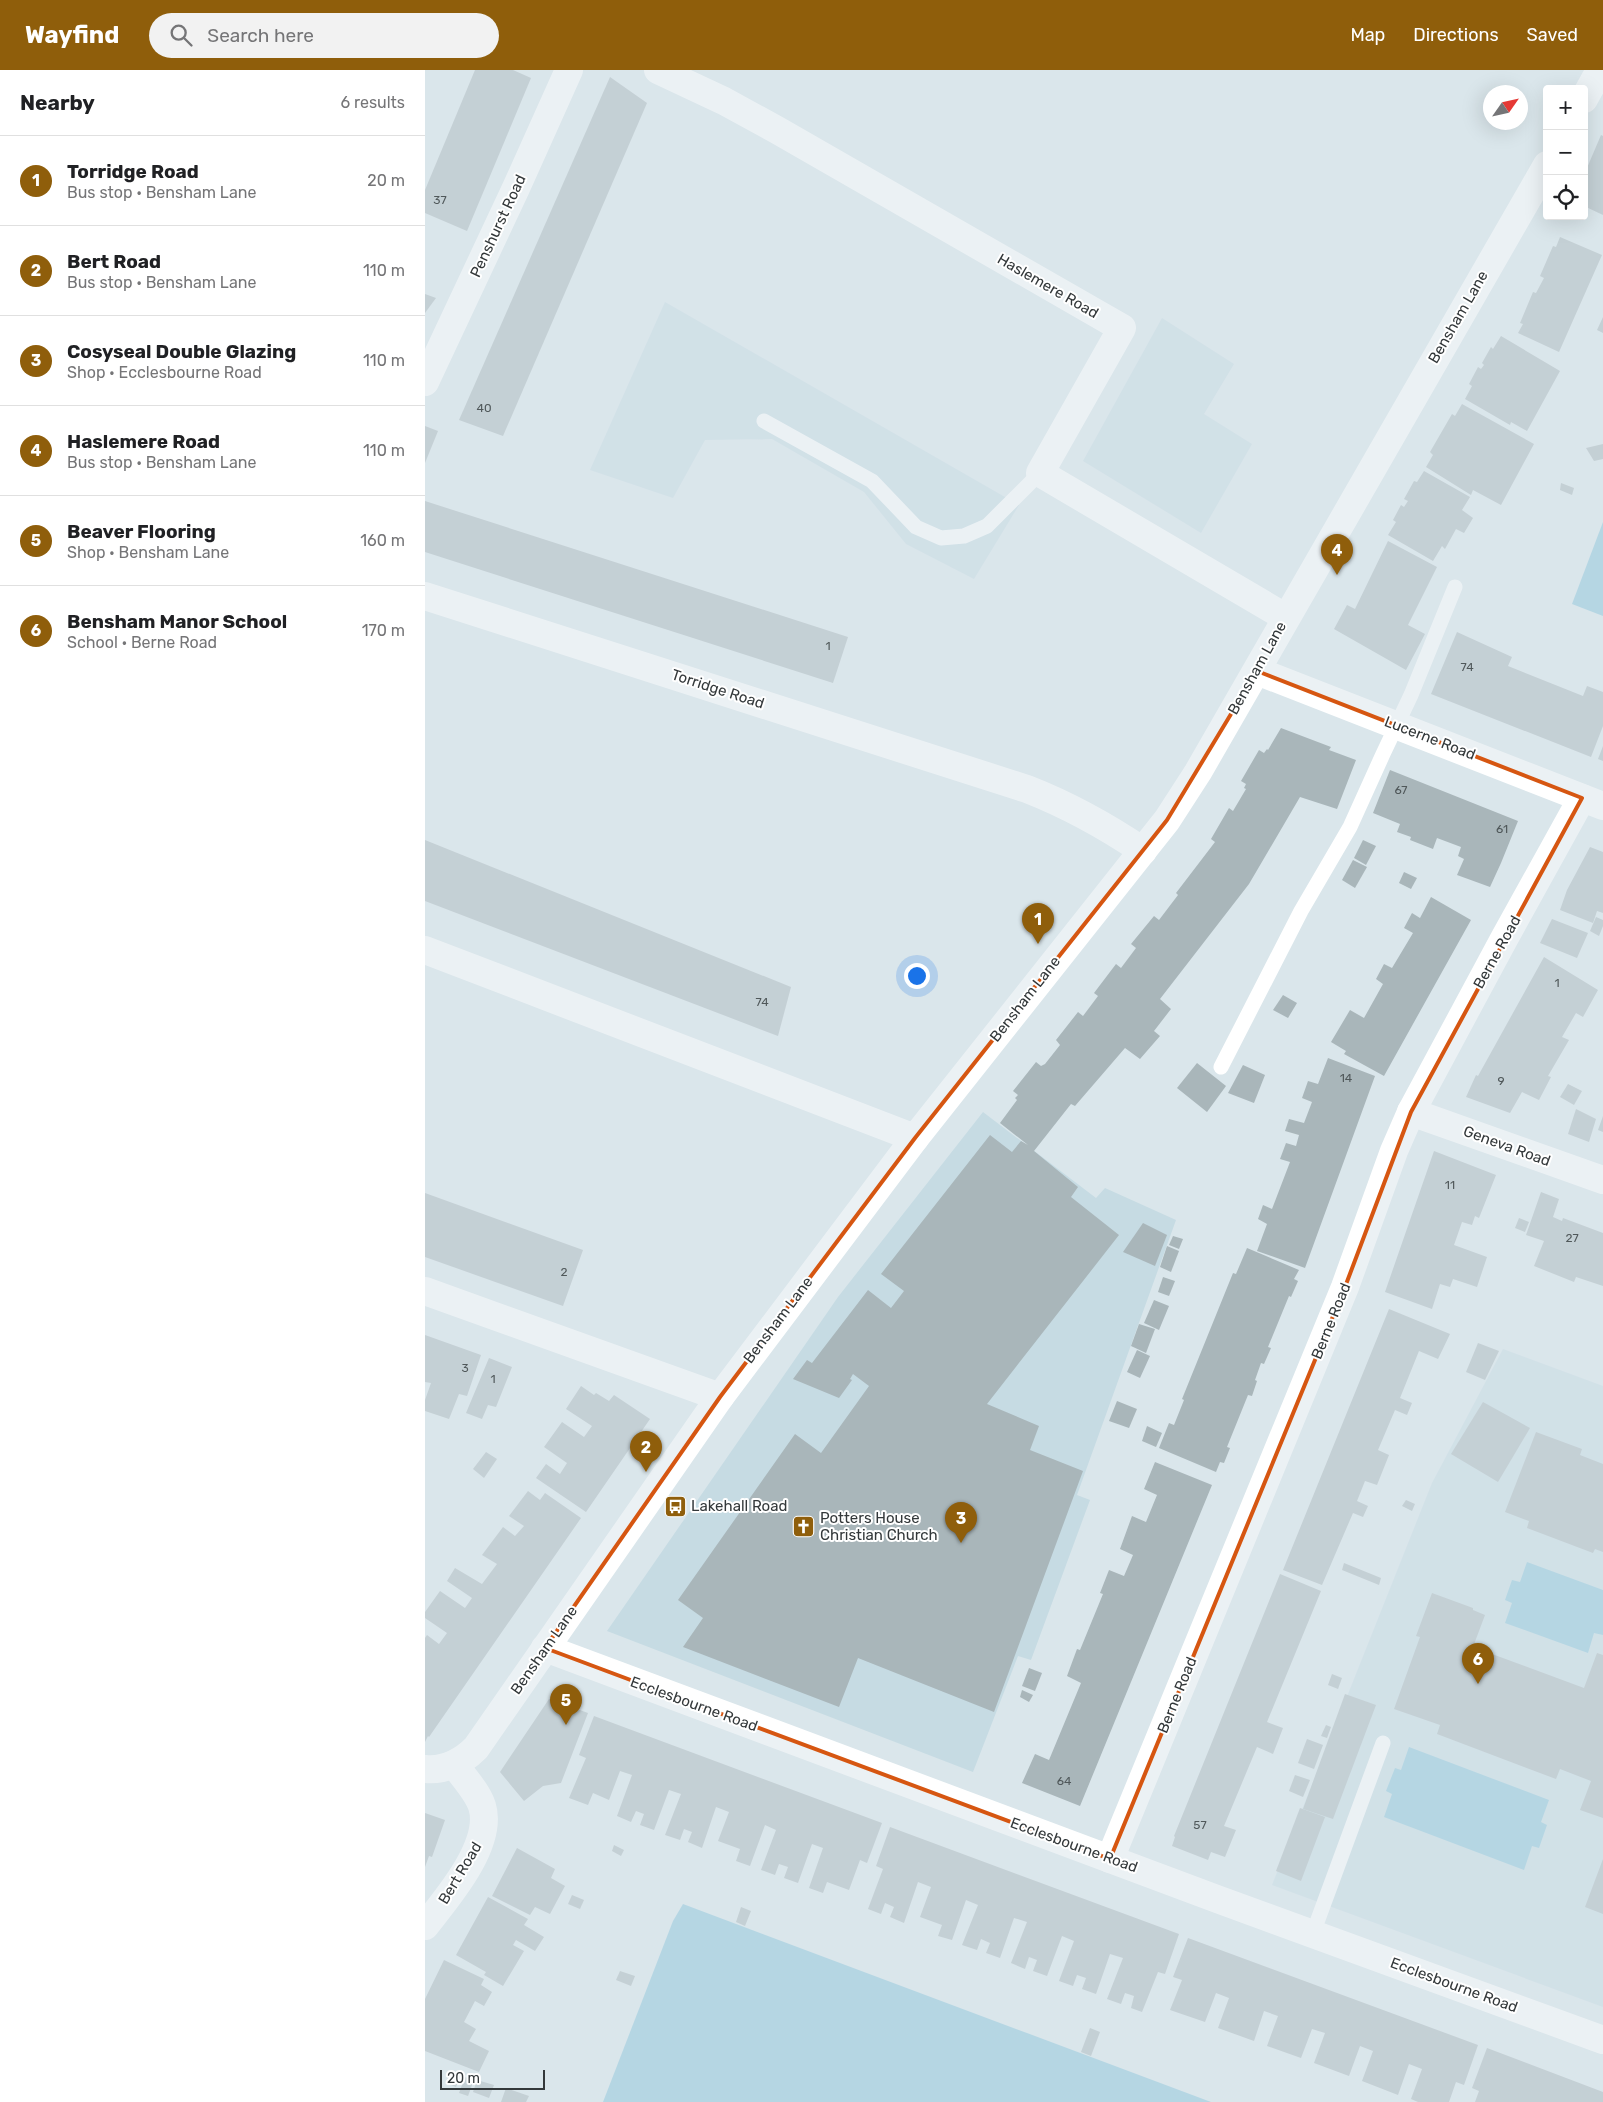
<!DOCTYPE html>
<html lang="en">
<head>
<meta charset="utf-8">
<style>
	:root { --surface:#fff; --page:#f2f2f2; --text:#202124; --muted:#757577; --line:#e0e0e0; --accent:#8f5e0b }
	body { margin:0; font-family:Rubik,sans-serif; background:var(--page); color:var(--text) }
	.controls { position:absolute; right:15px; top:15px; display:grid; overflow:hidden; border-radius:5px; box-shadow:0 5px 20px #0002 }
	.controls button { width:45px; height:45px; display:grid; place-items:center; padding:0; border:0; border-bottom:1px solid var(--line); background:var(--surface); color:var(--text); font:25px sans-serif }
	.compass { position:absolute; left:1058px; top:15px; width:45px; height:45px; border-radius:50%; background:var(--surface); box-shadow:0 5px 20px #0002; rotate:56deg }
	.scale { position:absolute; left:15px; bottom:12px; width:105px; box-sizing:border-box; padding-left:5px; border:2px solid #33383a; border-top:0; font-size:14px; line-height:18px; white-space:nowrap; color:#33383a; -webkit-text-stroke:4px #fff; paint-order:stroke }
	.you { position:absolute; left:491px; top:905px; width:18px; height:18px; margin:-12px; border:4px solid #fff; border-radius:50%; background:#1a73e8; box-shadow:0 0 0 8px #1a73e833 }
	.badge { display:grid; place-items:center; width:32px; height:32px; border-radius:50%; background:var(--accent); color:#fff; font-size:16px; font-weight:700 }
	.pin { position:absolute; translate:-50% -41px; filter:drop-shadow(0 1px 2px #0008) }
	.pin::after { content:''; position:absolute; top:26px; width:18px; height:15px; background:inherit; clip-path:polygon(0 0,100% 0,50% 100%) }
	.list { margin:0; padding:0; list-style:none }
	h2 { display:flex; justify-content:space-between; align-items:center; height:65px; margin:0; padding:0 20px; font-size:21px }
	h2 small { font-size:16px; font-weight:400; color:var(--muted) }
	.list li { display:grid; grid-template-columns:32px 1fr auto; gap:15px; align-items:center; box-sizing:border-box; height:90px; padding:0 20px; border-top:1px solid var(--line) }
	.list b { display:block; font-size:19px; white-space:nowrap }
	.list p { margin:0; font-size:16px; white-space:nowrap; color:var(--muted) }
	.list em { font-size:16px; font-style:normal; color:var(--muted) }
	.icon { flex:none; width:28px; height:28px; fill:none; stroke:currentColor; stroke-width:2; stroke-linecap:round; stroke-linejoin:round }
	.map { position:relative; flex:none; width:1178px; height:2032px; overflow:hidden }
	header { display:flex; align-items:center; gap:30px; box-sizing:border-box; height:70px; padding:0 25px; background:var(--accent); color:#fff }
	header strong { font-size:24px }
	nav { display:flex; gap:28px; margin-inline-start:auto; font-size:18px }
	.search { width:350px; height:45px; background:var(--page); display:flex; align-items:center; gap:12px; box-sizing:border-box; padding:0 18px; border-radius:28px; color:var(--muted); font-size:19px }
	main { display:flex }
	aside { flex:1; background:var(--surface) }
	.map>svg:first-child { display:block }
	.built { fill:#c6dbe3 }
	.green { fill:#88c4da }
	.building { fill:#a9b6ba }
	.lines { fill:none; stroke-linecap:round; stroke-linejoin:round }
	.service { stroke:#fff; stroke-width:15 }
	.minor { stroke:#fff; stroke-width:28 }
	.tertiary { stroke:#fff; stroke-width:28 }
	.marked { fill:none; stroke:#d65611; stroke-width:4; stroke-linejoin:round }
	.labels { text-anchor:middle; stroke-width:4; stroke-linejoin:round; paint-order:stroke }
	.number-label { font-size:12px; fill:#50585a }
	.street-label { font-size:15px; fill:#33383a; stroke:#fff }
	.poi-label { font-size:15px; fill:#33383a; stroke:#fff; text-anchor:start }
</style>
</head>
<body>
<header>
<strong>Wayfind</strong>
<div class="search"><svg class="icon" aria-label="search" viewBox="0 0 24 24"><circle cx="10" cy="10" r="6"/><path d="M15 15l6 6"/></svg>Search here</div>
<nav><a>Map</a><a>Directions</a><a>Saved</a></nav>
</header>
<main>
<aside>
<h2>Nearby<small>6 results</small></h2>
<ul class="list">
<li><span class="badge">1</span><div><b>Torridge Road</b><p>Bus stop · Bensham Lane</p></div><em>20 m</em></li>
<li><span class="badge">2</span><div><b>Bert Road</b><p>Bus stop · Bensham Lane</p></div><em>110 m</em></li>
<li><span class="badge">3</span><div><b>Cosyseal Double Glazing</b><p>Shop · Ecclesbourne Road</p></div><em>110 m</em></li>
<li><span class="badge">4</span><div><b>Haslemere Road</b><p>Bus stop · Bensham Lane</p></div><em>110 m</em></li>
<li><span class="badge">5</span><div><b>Beaver Flooring</b><p>Shop · Bensham Lane</p></div><em>160 m</em></li>
<li><span class="badge">6</span><div><b>Bensham Manor School</b><p>School · Berne Road</p></div><em>170 m</em></li>
</ul>
</aside>
<div class="map">
<svg width="1178" height="2032" viewBox="0 0 1178 2032">
	<rect width="100%" height="100%" fill="#dae6eb"/>
	<!-- built -->
	<g class="built">
		<path d="M240,232l354,203 -45,74 -68,-35 -42,-52 -92,-53 -67,1 -32,58 -83,-28z"/>
		<path d="M737,248l72,46 -30,50 48,30 -51,89 -118,-72z"/>
		<path d="M558,1042l113,86 9,-10 71,32 -99,275 13,5 -59,160 -13,-4 -45,116 -366,-141 231,-334z"/>
		<path d="M1078,1279l100,37v621l-331,-122 160,-402z"/>
	</g>
	<!-- green -->
	<g class="green">
		<path d="M1178,452v94l-31,-12z"/>
		<path d="M1102,1492l76,28v45l-9,-2 -6,20 -83,-30 7,-20 -7,-3 7,-20 8,2z"/>
		<path d="M984,1677l140,53 -8,22 6,3 -8,23 -7,-2 -8,24 -140,-53 8,-23 -6,-3 9,-23 6,2z"/>
		<path d="M258,1834l528,198h-608l70,-181z"/>
	</g>
	<!-- building -->
	<g class="building">
		<path d="M50,0h38l18,8 -64,153 -42,-18v-23z"/>
		<path d="M185,7l37,26 -144,333 -44,-16z"/>
		<path d="M1176,65l2,1v79l-19,-9v-31z"/>
		<path d="M1135,167l42,18 -43,97 -41,-19 5,-9 -3,-1 13,-31 3,1 8,-15 -4,-2 13,-30 3,1z"/>
		<path d="M0,224l11,4 -11,15z"/>
		<path d="M1178,247v16l-6,-3z"/>
		<path d="M1076,266l59,35 -33,60 -16,-9 -1,3 -45,-26 7,-13 -3,-2 9,-17 3,2 3,-4 -2,-2 9,-16 2,2z"/>
		<path d="M1037,334l72,40 -33,61 -28,-15 -2,5 -45,-28 7,-12 -3,-3 22,-38 3,2z"/>
		<path d="M0,356l13,5 -13,32z"/>
		<path d="M1178,374v15l-9,2 -8,-13z"/>
		<path d="M999,401l46,26 -8,13 11,8 -9,15 -8,-4 -11,20 -3,-3 -9,15 -45,-26 8,-13 -3,-2 8,-15 3,2 4,-6 -4,-2 10,-18 3,1z"/>
		<path d="M1136,413l13,5 -2,7 -12,-5z"/>
		<path d="M0,431l423,136 -15,46 -408,-131z"/>
		<path d="M963,471l49,26 -29,58 17,9 -19,36 -72,-41 13,-24 8,4z"/>
		<path d="M1032,562l55,25 -4,9 75,30 4,-10 16,6v34l-12,31 -160,-63z"/>
		<path d="M856,658l50,19 -2,3 27,10 -19,49 -37,-12 -51,87 -89,115 11,10 -17,22 6,5 -20,23 -15,-11 -50,58 -4,-2 -37,47 44,36 -7,10 48,38 -132,169 52,22 -9,24 53,21 -89,241 -136,-54 -19,49 -156,-60 20,-29 -25,-18 117,-166 26,19 48,-67 -16,-12 -3,5 2,1 -13,18 -46,-19 14,-19 5,3 56,-73 23,18 13,-17 -23,-17 109,-139 22,17 9,-11 7,4 -28,-22 17,-23 -2,-2 3,-3 -5,-4 23,-29 5,4 4,-2 15,-19 -4,-5 22,-28 5,4 15,-20 -4,-3 22,-29 5,4 15,-20 -5,-4 23,-28 5,4 19,-25 -2,-2 39,-51 -4,-3 18,-31 4,3 13,-22 -2,-1 2,-4 -5,-3 18,-31 5,3 3,-4 1,1z"/>
		<path d="M1178,676v15l-5,-2z"/>
		<path d="M965,700l128,51 -17,42 -11,24 -33,-12 7,-16 -6,-3 3,-9 -24,-9 -4,11 -23,-9 1,-3 -14,-5 3,-8 -27,-11z"/>
		<path d="M0,770l366,147 -13,49 -353,-135z"/>
		<path d="M938,770l13,6 -10,19 -12,-7z"/>
		<path d="M1165,777l13,5v61l-6,-2 -4,12 -33,-13 7,-20z"/>
		<path d="M928,790l14,7 -12,21 -13,-8z"/>
		<path d="M979,802l13,6 -6,11 -12,-6z"/>
		<path d="M1006,827l40,23 -87,156 -40,-22 2,-3 -15,-9 19,-32 14,8 19,-34 -7,-5 8,-15 8,4 21,-35 -9,-5 8,-15 8,5z"/>
		<path d="M1171,847l7,3v6l-4,10 -9,-5z"/>
		<path d="M1127,849l36,14 -11,25 -37,-15z"/>
		<path d="M1119,887l54,33 -15,27 -7,-4 -14,24 7,3 -21,36 3,1 -12,23 -17,-8 -12,21 -44,-16 10,-22 2,1z"/>
		<path d="M858,925l14,8 -9,15 -15,-8z"/>
		<path d="M903,988l47,18 -70,192 -48,-17 10,-27 -9,-5 5,-14 9,4 18,-47 -10,-3 6,-16 10,3 3,-11 -14,-4 4,-12 15,4 8,-21 -10,-4 6,-17 10,3z"/>
		<path d="M772,993l29,23 -19,26 -30,-24z"/>
		<path d="M818,995l22,10 -11,28 -26,-10z"/>
		<path d="M1143,1014l14,7 -8,14 -14,-8z"/>
		<path d="M1151,1039l20,10 -7,23 -21,-8z"/>
		<path d="M1178,1046v16l-5,-2z"/>
		<path d="M1009,1081l62,24 -17,43 -4,-2 -3,9 -10,-3 -8,23 33,12 -10,30 -24,-8 -3,8 -10,-3 -8,25 -47,-17z"/>
		<path d="M1116,1122l18,7 -6,18 9,4 1,-3 40,15v53l-27,-9 -2,5 -40,-16 10,-25 -18,-6z"/>
		<path d="M0,1123l158,57 -20,56 -138,-49z"/>
		<path d="M1094,1148l10,4 -4,10 -10,-4z"/>
		<path d="M718,1153l24,12 -12,31 -32,-14z"/>
		<path d="M748,1166l10,3 -4,10 -10,-4z"/>
		<path d="M742,1176l12,5 -8,21 -11,-5z"/>
		<path d="M822,1178l52,22 -5,9 4,2 -7,16 -2,-1 -21,51 3,1 -7,16 -3,-1 -6,17 2,1 -5,15 -4,-1 -21,52 3,1 -6,15 -4,-1 -4,10 -57,-24 10,-25 5,2 10,-25 -2,-1 51,-126 3,1z"/>
		<path d="M738,1207l12,4 -6,15 -11,-4z"/>
		<path d="M729,1230l15,6 -10,24 -15,-7z"/>
		<path d="M964,1239l61,25 -12,25 -19,-8 -19,47 12,5 -5,12 -12,-5 -17,40 11,5 -12,30 -12,-4 -8,20 11,5 -5,11 -10,-4 -31,72 -39,-15z"/>
		<path d="M714,1254l16,5 -9,24 -15,-7z"/>
		<path d="M0,1265l56,20 -14,41 -8,-2 -10,25 -24,-8v-11l6,-17 -6,-1z"/>
		<path d="M1053,1273l21,8 -14,29 -19,-8z"/>
		<path d="M712,1280l13,6 -10,22 -13,-6z"/>
		<path d="M64,1288l23,9 -16,40 -8,-2 -6,14 -16,-6z"/>
		<path d="M156,1316l13,9 2,-2 13,8 5,-6 36,24 -64,93 -50,-34 10,-14 14,10 7,-11 -23,-16 18,-25 22,15 8,-11 -26,-17z"/>
		<path d="M692,1331l20,8 -8,19 -20,-7z"/>
		<path d="M1058,1332l47,26 -32,54 -47,-28z"/>
		<path d="M722,1356l15,7 -6,14 -14,-6z"/>
		<path d="M1111,1362l46,17 -2,6 23,9v88l-8,-3 -2,4 -66,-25 2,-7 -24,-9z"/>
		<path d="M61,1382l11,7 -13,19 -11,-9z"/>
		<path d="M730,1392l57,23 -132,321 -58,-23 13,-29 14,6 32,-77 -14,-7 10,-27 3,1 23,-56 -3,-1 9,-23 15,6 9,-21 -13,-6 12,-33 14,6 11,-27 -13,-6z"/>
		<path d="M103,1421l12,9 5,-7 36,25 -152,219 -1,-1 -3,6v-104l2,-3 12,9 8,-11 -22,-15v-6l15,-21 25,17 7,-10 -25,-17 8,-13 27,16 15,-20 -15,-9 21,-28 12,9 9,-10 -15,-10z"/>
		<path d="M981,1430l9,4 -3,7 -10,-5z"/>
		<path d="M919,1493l37,15 -2,7 -37,-15z"/>
		<path d="M855,1504l41,17 -54,131 16,6 -10,26 -16,-7 -33,79 12,4 -11,27 -14,-5 -3,8 -36,-14 3,-9 -1,-1z"/>
		<path d="M1007,1523l41,15v2l12,5 -12,32 111,41 13,-35 6,2v163l-23,-8 11,-29 -31,-12 -4,10 -119,-45 3,-9 -46,-16 26,-72 -4,-1z"/>
		<path d="M604,1598l13,5 -7,18 -13,-5z"/>
		<path d="M907,1604l10,4 -4,11 -10,-4z"/>
		<path d="M597,1620l11,5 -4,7 -9,-5z"/>
		<path d="M920,1624l31,11 -43,114 -30,-10z"/>
		<path d="M124,1629l39,14 -27,70 -18,3 -19,15 -24,-29z"/>
		<path d="M169,1646l288,107 -15,40 -7,-3 -11,30 -22,-8 -4,11 -14,-5 14,-40 -11,-4 -14,39 -14,-5 4,-11 -9,-3 -4,11 -14,-5 15,-40 -11,-5 -15,41 -14,-5 4,-12 -22,-8 11,-29 -13,-5 -14,41 -14,-6 4,-10 -8,-3 -4,11 -15,-5 16,-41 -12,-4 -15,40 -14,-5 4,-11 -8,-3 -5,11 -14,-6 15,-41 -12,-4 -11,29 -16,-7 -5,12 -19,-7 17,-40 -7,-3z"/>
		<path d="M901,1655l5,2 -4,11 -6,-2z"/>
		<path d="M882,1669l16,6 -9,24 -16,-6z"/>
		<path d="M870,1705l15,5 -7,17 -14,-6z"/>
		<path d="M875,1738l25,9 -24,64 -25,-10z"/>
		<path d="M0,1743l20,7 -13,37 -3,-1 -4,11z"/>
		<path d="M465,1757l289,107 -14,40 -7,-2 -16,40 -11,-4 3,-12 -9,-3 -4,11 -14,-5 16,-41 -13,-4 -14,40 -14,-5 4,-11 -9,-3 -4,11 -14,-5 15,-40 -12,-5 -15,40 -14,-5 4,-11 -8,-3 -4,12 -14,-6 16,-41 -13,-4 -14,40 -14,-5 4,-10 -9,-4 -4,11 -15,-5 16,-40 -12,-5 -14,40 -14,-4 4,-11 -22,-8 11,-30 -13,-5 -14,41 -14,-6 4,-10 -9,-4 -4,11 -13,-5 15,-40 -7,-3z"/>
		<path d="M189,1775l10,5 -3,6 -9,-5z"/>
		<path d="M92,1778l38,21 -4,9 14,8 -15,28 -15,-7 -5,8 -38,-19z"/>
		<path d="M1178,1789v55l-18,-7z"/>
		<path d="M147,1825l12,5 -4,9 -12,-5z"/>
		<path d="M63,1827l40,22 -4,6 20,12 -9,14 -19,-11 -3,5 11,6 -21,35 -19,-11 2,-3 -30,-17z"/>
		<path d="M316,1837l10,4 -6,15 -9,-4z"/>
		<path d="M763,1868l290,107 -14,40 -8,-3 -7,20h-31l-7,-3 11,-30 -13,-5 -11,31 -36,-14 11,-30 -13,-5 -11,30 -35,-13 11,-30 -13,-4 -11,29 -34,-12 11,-30 -14,-5 -10,30 -36,-13 11,-30 -13,-5 -11,29 -35,-12 12,-30 -9,-3z"/>
		<path d="M19,1890l40,19 -3,6 11,7 -8,14 -9,-5 -11,21 12,7 -7,12 20,10 -10,21 -54,-21v-52z"/>
		<path d="M195,1901l15,5 -4,10 -15,-6z"/>
		<path d="M665,1958l10,4 -9,24 -10,-4z"/>
		<path d="M1062,1978l116,44v10h-128l4,-11 -7,-3z"/>
		<path d="M24,2006l10,3 -3,8 -10,-4z"/>
		<path d="M40,2007l9,3 -6,16 -9,-3z"/>
		<path d="M52,2010l17,5 -5,13 -16,-6z"/>
		<path d="M81,2018l23,8 -3,6h-25z"/>
	</g>
	<g class="lines">
		<!-- service -->
		<g class="service">
			<path d="M339,351l108,60 44,46 25,11 23,-2 23,-10 53,-53"/>
			<path d="M796,997l80,-156 49,-84 33,-73 28,-59 44,-108"/>
			<path d="M888,1863l70,-190"/>
		</g>
		<!-- minor -->
		<g class="minor">
			<path d="M233,0l66,31 53,29 345,198 -82,145 245,144"/>
			<path d="M0,312l91,-194 53,-118"/>
			<path d="M0,526l602,193c41,16 79,37 116,62"/>
			<path d="M832,601l346,135"/>
			<path d="M0,880l490,188"/>
			<path d="M986,1042l192,68"/>
			<path d="M0,1221l295,106"/>
			<path d="M120,1578l672,251 386,141"/>
			<path d="M685,1789l235,-572 49,-136 17,-39 93,-173 78,-141"/>
			<path d="M0,1856c22,-28 69,-82 57,-120 -5,-15 -19,-29 -28,-42"/>
		</g>
		<!-- tertiary -->
		<g class="tertiary">
			<path d="M1159,29l16,-29"/>
			<path d="M0,1699c21,2 37,-7 51,-21l244,-351 195,-259 252,-318 31,-48 349,-607"/>
		</g>
	</g>
	<!-- marked area -->
	<path d="M0 0H1178V2032H0ZM832,601l325,127 -171,314 -66,175 -235,572 -565,-211 175,-251 195,-259 252,-318z" fill="#dae6eb" fill-opacity=".55" fill-rule="evenodd"/>
	<path class="marked" d="M832,601l325,127 -171,314 -66,175 -235,572 -565,-211 175,-251 195,-259 252,-318z"/>
	<!-- icons -->
	<defs>
		<symbol id="bus-square" viewBox="-11 -11 22 22"><rect x="-9" y="-9" width="18" height="18" rx="4" fill="#8f5e0b" stroke="#fff"/><path d="M-5-6H5V4H4V6H2V4H-2V6H-4V4H-5ZM-3.5-4V0h7V-4ZM-3.5 1.2v1.5H-2V1.2ZM2 1.2v1.5H3.5V1.2Z" fill="#fff"/></symbol>
		<symbol id="church-square" viewBox="-11 -11 22 22"><rect x="-9" y="-9" width="18" height="18" rx="4" fill="#8f5e0b" stroke="#fff"/><path d="M-1.2-6h2.4v3.5h3.3v2.4h-3.3V6h-2.4V-.1h-3.3v-2.4h3.3Z" fill="#fff"/></symbol>
	</defs>
	<g fill-rule="evenodd">
		<use href="#bus-square" x="238" y="1424" width="25" height="25"/>
		<use href="#church-square" x="366" y="1444" width="25" height="25"/>
	</g>
	<g class="labels">
		<!-- number labels -->
		<g class="number-label">
			<text x="15" y="134">37</text>
			<text x="59" y="342">40</text>
			<text x="403" y="580">1</text>
			<text x="1042" y="601">74</text>
			<text x="976" y="724">67</text>
			<text x="1077" y="763">61</text>
			<text x="1132" y="917">1</text>
			<text x="337" y="936">74</text>
			<text x="921" y="1012">14</text>
			<text x="1076" y="1015">9</text>
			<text x="1025" y="1119">11</text>
			<text x="1147" y="1172">27</text>
			<text x="139" y="1206">2</text>
			<text x="40" y="1302">3</text>
			<text x="68" y="1313">1</text>
			<text x="639" y="1715">64</text>
			<text x="775" y="1759">57</text>
		</g>
		<!-- street labels -->
		<g class="street-label">
			<text transform="translate(73 156) rotate(-65)" y="5">Penshurst Road</text>
			<text transform="translate(623 216) rotate(30)" y="5">Haslemere Road</text>
			<text transform="translate(1033 247) rotate(-60)" y="5">Bensham Lane</text>
			<text transform="translate(832 598) rotate(-61)" y="5">Bensham Lane</text>
			<text transform="translate(293 619) rotate(18)" y="5">Torridge Road</text>
			<text transform="translate(1005 668) rotate(21)" y="5">Lucerne Road</text>
			<text transform="translate(1072 882) rotate(-61)" y="5">Berne Road</text>
			<text transform="translate(600 929) rotate(-52)" y="5">Bensham Lane</text>
			<text transform="translate(1082 1076) rotate(20)" y="5">Geneva Road</text>
			<text transform="translate(353 1250) rotate(-53)" y="5">Bensham Lane</text>
			<text transform="translate(906 1251) rotate(-68)" y="5">Berne Road</text>
			<text transform="translate(119 1580) rotate(-55)" y="5">Bensham Lane</text>
			<text transform="translate(752 1625) rotate(-68)" y="5">Berne Road</text>
			<text transform="translate(269 1634) rotate(20)" y="5">Ecclesbourne Road</text>
			<text transform="translate(649 1775) rotate(20)" y="5">Ecclesbourne Road</text>
			<text transform="translate(35 1803) rotate(-59)" y="5">Bert Road</text>
			<text transform="translate(1029 1915) rotate(20)" y="5">Ecclesbourne Road</text>
		</g>
		<!-- poi labels -->
		<g class="poi-label">
			<text x="266" y="1441">Lakehall Road</text>
			<text x="395" y="1453">Potters House<tspan x="395" dy="17">Christian Church</tspan></text>
		</g>
	</g>
</svg>
<div class="controls">
<button>+</button>
<button>−</button>
<button><svg class="icon" aria-label="locate" viewBox="0 0 24 24"><circle cx="12" cy="12" r="6"/><path d="M12 2v4M12 18v4M2 12h4M18 12h4"/></svg></button>
</div>
<svg class="compass" viewBox="-18 -18 36 36"><path d="M0-13l5 13h-10z" fill="#e53935"/><path d="M0 13l5-13h-10z" fill="#757577"/></svg>
<div class="scale">20 m</div>
<div class="you"></div>
<div class="pin badge" style="left:613px;top:874px">1</div>
<div class="pin badge" style="left:221px;top:1402px">2</div>
<div class="pin badge" style="left:536px;top:1473px">3</div>
<div class="pin badge" style="left:912px;top:505px">4</div>
<div class="pin badge" style="left:141px;top:1655px">5</div>
<div class="pin badge" style="left:1053px;top:1614px">6</div>
</div>
</main>
</body>
</html>
